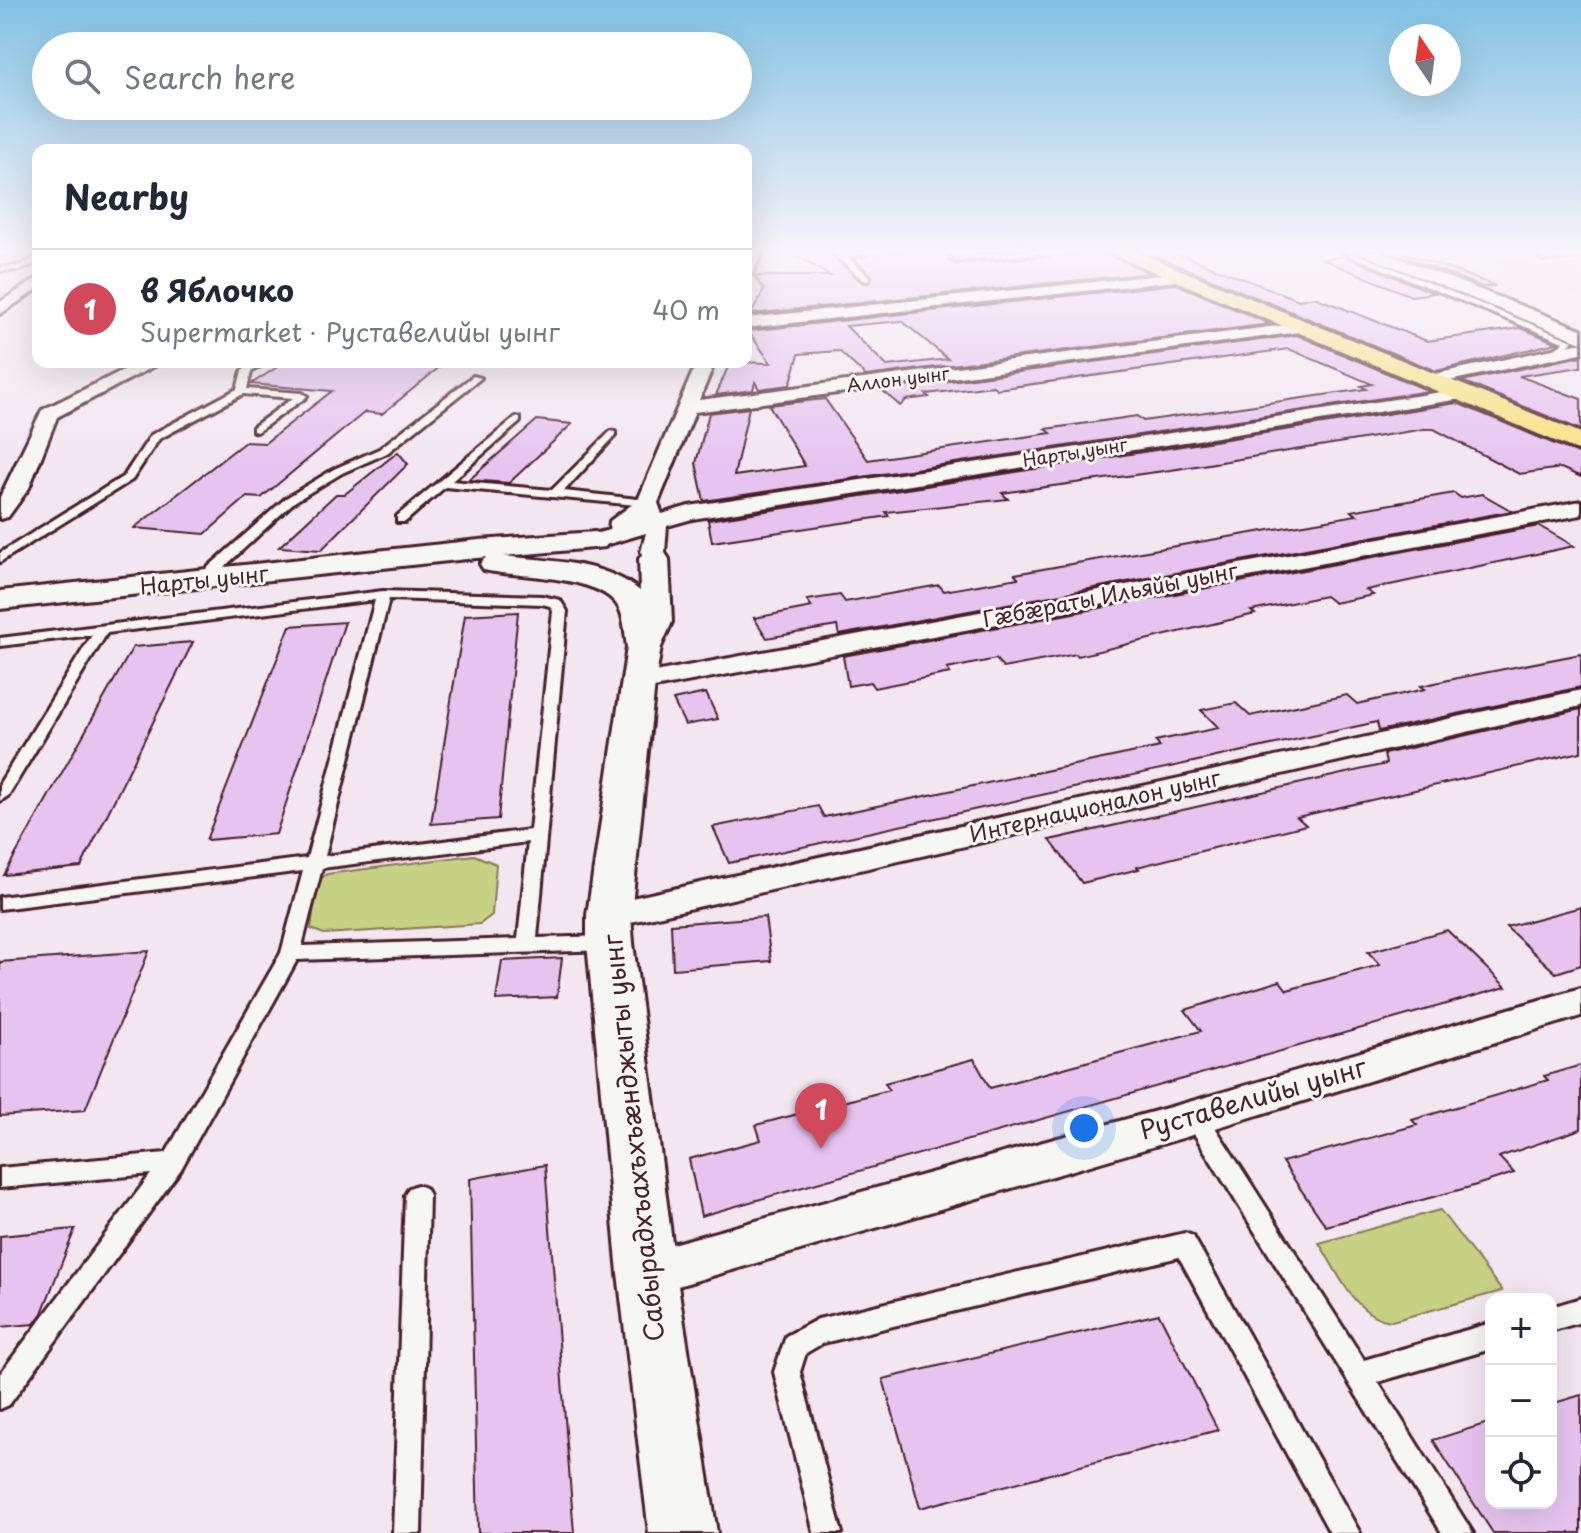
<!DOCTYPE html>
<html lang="en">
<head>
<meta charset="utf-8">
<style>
	:root { --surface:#fff; --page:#f2f2f3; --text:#1f2937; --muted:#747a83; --line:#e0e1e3; --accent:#d1495b }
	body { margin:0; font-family:"Playpen Sans",sans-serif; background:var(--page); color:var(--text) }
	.controls { position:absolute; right:24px; bottom:24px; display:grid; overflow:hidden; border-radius:16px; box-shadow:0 8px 32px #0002 }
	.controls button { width:72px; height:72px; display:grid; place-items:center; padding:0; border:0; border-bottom:2px solid var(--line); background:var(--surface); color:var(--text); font:40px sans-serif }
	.compass { position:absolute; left:1389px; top:24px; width:72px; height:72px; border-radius:50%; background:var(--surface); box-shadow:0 8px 32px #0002; rotate:347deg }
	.you { position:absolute; left:1084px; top:1128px; width:28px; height:28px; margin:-20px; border:6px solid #fff; border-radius:50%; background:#1a73e8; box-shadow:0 0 0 12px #1a73e833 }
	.badge { display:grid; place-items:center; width:52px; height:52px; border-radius:50%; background:var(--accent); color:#fff; font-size:26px; font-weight:700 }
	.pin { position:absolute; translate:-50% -66px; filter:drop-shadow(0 2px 4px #0008) }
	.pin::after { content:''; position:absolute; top:42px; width:28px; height:24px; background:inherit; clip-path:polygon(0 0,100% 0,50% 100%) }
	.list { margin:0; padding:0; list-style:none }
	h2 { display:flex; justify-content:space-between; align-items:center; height:104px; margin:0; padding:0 32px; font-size:34px }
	h2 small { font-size:26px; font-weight:400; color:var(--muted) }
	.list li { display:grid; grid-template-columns:52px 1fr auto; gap:24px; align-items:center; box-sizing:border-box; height:120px; padding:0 32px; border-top:2px solid var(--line) }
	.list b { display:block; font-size:30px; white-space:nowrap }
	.list p { margin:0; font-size:26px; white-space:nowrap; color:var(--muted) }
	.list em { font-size:26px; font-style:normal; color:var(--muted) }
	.icon { flex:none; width:44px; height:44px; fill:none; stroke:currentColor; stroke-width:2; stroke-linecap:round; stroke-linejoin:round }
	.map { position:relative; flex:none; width:1581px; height:1533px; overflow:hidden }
	.search { position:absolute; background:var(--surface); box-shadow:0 8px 32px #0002; left:32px; top:32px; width:720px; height:88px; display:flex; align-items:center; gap:20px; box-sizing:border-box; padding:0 28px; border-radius:44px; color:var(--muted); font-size:30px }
	.panel { position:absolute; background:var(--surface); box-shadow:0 8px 32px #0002; left:32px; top:144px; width:720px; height:224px; border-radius:16px }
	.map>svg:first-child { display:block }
	.built { fill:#efdcf1 }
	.green { fill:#c6d184; stroke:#887858; stroke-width:2 }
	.building { fill:#e7c4f0; stroke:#4a1f2b; stroke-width:2; fill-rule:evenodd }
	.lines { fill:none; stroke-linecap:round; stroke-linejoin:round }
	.service-casing { stroke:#4a1f2b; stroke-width:6 }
	.minor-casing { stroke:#4a1f2b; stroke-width:6 }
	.tertiary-casing { stroke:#4a1f2b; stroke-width:6 }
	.trunk-casing { stroke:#4a1f2b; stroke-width:6 }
	.service { fill:#f6f6f2; fill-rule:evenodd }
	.minor { fill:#f6f6f2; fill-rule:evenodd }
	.tertiary { fill:#f6f6f2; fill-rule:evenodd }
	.trunk { fill:#f7e281; fill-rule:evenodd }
	.labels { text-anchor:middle; stroke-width:6; stroke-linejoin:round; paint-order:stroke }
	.far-street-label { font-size:18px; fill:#4a1f2b; stroke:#f6f6f2 }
	.street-label { font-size:22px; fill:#4a1f2b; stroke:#f6f6f2 }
	.near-street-label { font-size:26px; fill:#4a1f2b; stroke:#f6f6f2 }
</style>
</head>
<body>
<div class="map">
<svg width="1581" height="1533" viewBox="0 0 1581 1533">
	<rect width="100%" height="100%" fill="#f2e7f1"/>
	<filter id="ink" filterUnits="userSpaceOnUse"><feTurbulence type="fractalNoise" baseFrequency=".0125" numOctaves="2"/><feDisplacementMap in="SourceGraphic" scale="16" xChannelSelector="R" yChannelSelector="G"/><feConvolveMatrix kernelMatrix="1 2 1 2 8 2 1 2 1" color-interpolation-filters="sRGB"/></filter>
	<g filter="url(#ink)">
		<!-- built -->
		<path class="built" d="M1457,251h124v47l-27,-10z"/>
		<!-- green -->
		<g class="green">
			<path d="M474,855l22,9 -4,51 -12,9 -156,10 -13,-5 6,-48 10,-7z"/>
			<path d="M1440,1210l62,81 -110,30c-37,-3 -54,-49 -73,-78z"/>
		</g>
		<!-- building -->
		<g class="building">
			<path d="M789,251h37l37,32 8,-1 1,-6 -18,-17 27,-8h112l-45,6 6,7 148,-12 48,21 -399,41 13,-24 -10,-14h76z"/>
			<path d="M1143,251h28l128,49 15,-3 113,44 94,-13 36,15 -121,28z"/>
			<path d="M1389,251h11l96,35 -14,1z"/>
			<path d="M1344,256l90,37 -23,3 -89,-37z"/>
			<path d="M1176,284l94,40 -404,52 -27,-25 -40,3 -9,31 -31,4 -4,-7 -2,8 -37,5 14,-33 41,1 -23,-32zM902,321l46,38 -61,7 -41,-40z"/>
			<path d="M1297,335l132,56 -725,110 -8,-38 13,-50 40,-5 -15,68 71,-10 -36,-61 56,-6 43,61 183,-27 -5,-4 91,-13 6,5 223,-32 -5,-3 11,-2 -83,-35 -292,40 -4,-3 -67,8 3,3 -23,3 -6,6 -18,-16z"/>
			<path d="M1581,356v11l-62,9 62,23v31l-119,-49z"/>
			<path d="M285,362l156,4 -59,48 -17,-2 -104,86 -14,-1 -42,37 -71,-6 111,-86 20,1 67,-52 -81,-7z"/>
			<path d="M1457,403l124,52v22l-20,-9 -42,6 -85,-45h-10l-253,41 -169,23 6,6 -122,13 3,4 -177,26 -4,-22z"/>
			<path d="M537,420l35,4 -63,59 -40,-3z"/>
			<path d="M398,452l10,12 -87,86 -42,-3 57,-53h9z"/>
			<path d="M1454,493l7,5 21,-4 30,17 -673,124 -2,-9 -70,12 -13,-20 58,-11 -5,-7 33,-5 5,7 94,-17 5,6 74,-13 -3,-4 56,-10 286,-49 -6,-4z"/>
			<path d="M1539,526l35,20 -208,44 7,5 -39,8 -9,-7 -74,15 4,3 -177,42 -2,-2 -73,14 -7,-9 -49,10 3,4 -76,15 -4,-6 -22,4 -5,-30z"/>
			<path d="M518,612l-20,207 -67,5 34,-209z"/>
			<path d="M345,622l-69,212 -70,6 84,-214z"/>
			<path d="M193,642l-112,225 -77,8 129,-228z"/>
			<path d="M1581,654v33l-202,44 -2,-9 -648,141 -16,-36 105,-21 6,11 336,-70 -5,-6 64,-13 -18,-18 35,-7 14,13 97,-21 10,9 68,-15 -4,-3 37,-8z"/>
			<path d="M706,693l12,26 -33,6 -12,-25z"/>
			<path d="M1581,709v43l-284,65 9,8 -169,42 2,2 -57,14 -32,-43 336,-76 -2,-10z"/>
			<path d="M1581,907v58l-25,8 -50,-46z"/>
			<path d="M765,917l6,44 -98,8 -2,-45z"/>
			<path d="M1447,930l59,57 -805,229 -12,-57 72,-19 -5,-15 133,-35 -4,-7 89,-24 16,29 211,-57 -16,-21 95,-29 7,9 93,-25 -12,-13z"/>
			<path d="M149,951l-64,159 -85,6v-154z"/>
			<path d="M562,958l-5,39 -61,3 6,-39z"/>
			<path d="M1581,1065v64l-82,28 15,16 -44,14 -144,39 -44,-64 135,-37 -5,-5 136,-40 -4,-4z"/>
			<path d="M545,1165l29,368h-96l-8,-354z"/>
			<path d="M75,1229l-33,84 -8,11 -34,3v-91z"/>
			<path d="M1159,1314l59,116 -298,78 -37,-129z"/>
			<path d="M1581,1395v138h-88l-60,-93 58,-18v81h60v-99z"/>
		</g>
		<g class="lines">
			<defs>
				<g id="service">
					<path d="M0,251h18l-18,3z"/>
					<path d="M1025,251h37l-108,10 -4,-2z"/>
					<path d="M1339,251h11l223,90 -13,13h-6v-4l9,-8z"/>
					<path d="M837,253h6l26,23v4h-6l-26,-23z"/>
					<path d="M1581,253v4l-37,3 -4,-2z"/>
					<path d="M38,257v5l-18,8 -20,1v-4l19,-1z"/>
					<path d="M255,362h12l-16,10 -4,17 55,4 5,3 -2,2 -48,34 -4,-1v-4l40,-29 -50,-4 -84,45 -27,41 -132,82v-9l124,-77 27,-41 86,-46 5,-18z"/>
					<path d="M473,376l8,2 -94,75 -45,20 -48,29 -87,81h-10v-6l89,-79 48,-29 45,-20z"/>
					<path d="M516,417l4,1v4l-68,59 100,9 59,-59 4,1v4l-51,55 83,9 6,3 -6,3 -202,-19 -40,35h-8v-6z"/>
					<path d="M383,591l159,5 18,4 7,11 -30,327 71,-2 7,2 2,5 -2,5 -7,2 -311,10 -116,209 -172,236 -9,4v-35l151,-200 -151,14v-20l166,-15 115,-200 22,-82 -303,38v-12l307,-39 68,-258 -268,33 -99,163 -8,5v-18l92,-148 -92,11v-8zM389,599l153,5 8,2 3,5 -23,219 -205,26zM528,842l-10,97 -216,7 20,-78z"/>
					<path d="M1196,1108l8,2 160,250 127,-37v26l-113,33 95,151h-31l-254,-409 -3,-7 3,-7z"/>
					<path d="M417,1185l8,3 4,7 -8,338h-28l12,-338 4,-7z"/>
					<path d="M1185,1233l8,3 167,297h-30l-151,-276 -356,86 -17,10 -6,19 42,161h-28l-40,-161 12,-36 32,-17z"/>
					<path d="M1581,1298v24l-30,9v-24z"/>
				</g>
				<g id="minor">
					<path d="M749,251h14l-10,22 -7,4z"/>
					<path d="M829,251h49l-38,8z"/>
					<path d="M1180,273l7,4 -2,3 -439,48v-10z"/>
					<path d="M38,278v11l-38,25v-12z"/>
					<path d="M1301,323l8,5 -2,3 -612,81 -37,91 4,11 27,-8 772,-117 9,5 -9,5 -769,120 -25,7 -2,26 -12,7 -12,-7 5,-19 -51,15 -11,-7 3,-5 22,-6 1,-9 28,-21 59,-138h18l-16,38z"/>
					<path d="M1581,343v10l-151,32 -9,-5 9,-5z"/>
					<path d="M140,362h22l-105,55 -28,71 -21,29 -8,2v-22l42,-87z"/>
					<path d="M1581,501v14l-943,176 -10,-2 -4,-6 4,-6 10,-2z"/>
					<path d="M1581,690v16l-972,221 -12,-3 -5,-9 5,-9 12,-3z"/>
					<path d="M1581,988v28l-385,118 -549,161 -16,-7 -7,-15 7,-15 16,-7 549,-151z"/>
				</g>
				<g id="tertiary">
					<path d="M1355,251h25l201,78v13z"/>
					<path d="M595,532l10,3 4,6 -4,6 -101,9c44,5 100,5 136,35l-1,-32 4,-6h22l4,6 3,63 -11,25 -6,36 -24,232 2,28 43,330 41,260h-68l-31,-260 -31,-330v-28l40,-268c-2,-12 -2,-26 -7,-37 -15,-36 -103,-32 -136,-40l-4,-6 6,-7 -486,52v-18l479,-51z"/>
				</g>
				<path id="trunk" d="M1105,251h29l447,182v19z"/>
			</defs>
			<!-- service casing -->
			<use href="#service" class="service-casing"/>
			<!-- minor casing -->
			<use href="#minor" class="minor-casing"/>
			<!-- tertiary casing -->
			<use href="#tertiary" class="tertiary-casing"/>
			<!-- trunk casing -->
			<use href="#trunk" class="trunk-casing"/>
			<!-- service -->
			<use href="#service" class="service"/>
			<!-- minor -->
			<use href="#minor" class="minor"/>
			<!-- tertiary -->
			<use href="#tertiary" class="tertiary"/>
			<!-- trunk -->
			<use href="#trunk" class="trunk"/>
		</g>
	</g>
	<!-- sky -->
	<linearGradient id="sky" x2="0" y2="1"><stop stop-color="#81c2e4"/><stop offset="0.54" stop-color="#f9f4f9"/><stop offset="1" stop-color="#f9f4f9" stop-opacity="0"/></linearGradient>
	<rect width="1581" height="466" fill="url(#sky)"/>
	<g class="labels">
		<!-- far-street labels -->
		<g class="far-street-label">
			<text transform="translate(898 380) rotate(-7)" y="6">Аллон уынг</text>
			<text transform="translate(1075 453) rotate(-9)" y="6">Нарты уынг</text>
		</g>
		<!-- street labels -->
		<g class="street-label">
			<text transform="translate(204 580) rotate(-6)" y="8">Нарты уынг</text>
			<text transform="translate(1110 595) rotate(-11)" y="8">Гæбæраты Ильяйы уынг</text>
			<text transform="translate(1095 806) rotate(-13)" y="8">Интернационалон уынг</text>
		</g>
		<!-- near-street labels -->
		<g class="near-street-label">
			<text transform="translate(1253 1099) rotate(-16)" y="9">Руставелийы уынг</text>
			<text transform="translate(634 1138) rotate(-96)" y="9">Сабырадхъахъхъæнджыты уынг</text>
		</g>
	</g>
</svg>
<div class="controls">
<button>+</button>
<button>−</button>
<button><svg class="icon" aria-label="locate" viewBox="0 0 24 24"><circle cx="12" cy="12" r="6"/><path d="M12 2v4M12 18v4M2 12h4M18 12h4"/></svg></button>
</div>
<svg class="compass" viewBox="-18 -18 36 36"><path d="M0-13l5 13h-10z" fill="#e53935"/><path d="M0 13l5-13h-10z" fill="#747a83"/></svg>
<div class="you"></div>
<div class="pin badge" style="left:821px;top:1149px">1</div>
<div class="search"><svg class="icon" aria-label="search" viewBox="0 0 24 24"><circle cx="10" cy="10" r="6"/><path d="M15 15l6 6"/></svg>Search here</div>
<section class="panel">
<h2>Nearby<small></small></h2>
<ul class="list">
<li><span class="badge">1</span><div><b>в Яблочко</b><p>Supermarket · Руставелийы уынг</p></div><em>40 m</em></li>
</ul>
</section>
</div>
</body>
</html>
